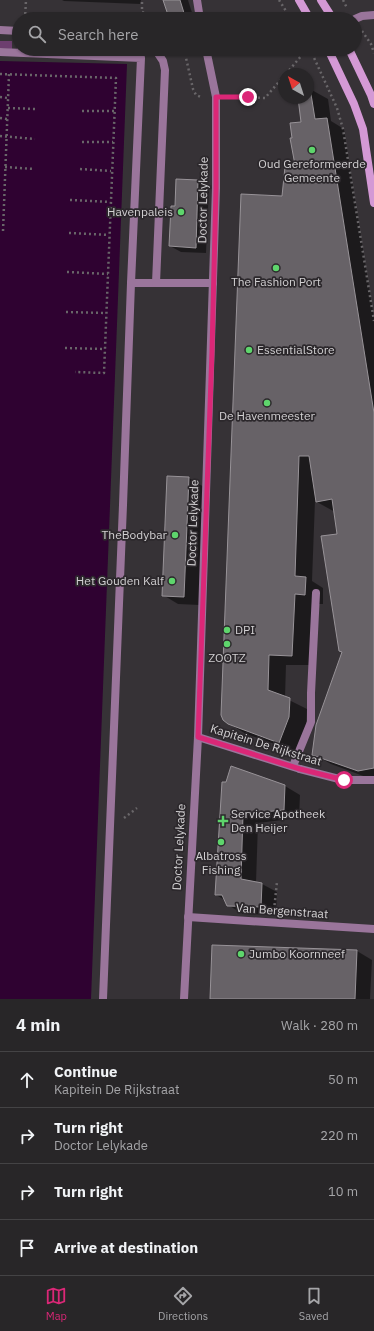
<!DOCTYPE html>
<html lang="en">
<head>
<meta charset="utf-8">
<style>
	:root { --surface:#282628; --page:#343234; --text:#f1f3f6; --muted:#a5a5a8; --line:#444345; --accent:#db2777 }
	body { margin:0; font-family:"IBM Plex Sans",sans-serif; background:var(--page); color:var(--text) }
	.compass { position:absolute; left:278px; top:68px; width:36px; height:36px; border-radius:50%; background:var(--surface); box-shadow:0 1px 3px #0004; rotate:321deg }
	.stop { position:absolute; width:12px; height:12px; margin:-9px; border:3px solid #db2777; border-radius:50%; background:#fff }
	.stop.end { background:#db2777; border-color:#fff; box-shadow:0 1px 4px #0008 }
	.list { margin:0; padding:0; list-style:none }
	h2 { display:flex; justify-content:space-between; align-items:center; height:52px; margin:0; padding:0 16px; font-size:17px }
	h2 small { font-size:13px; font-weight:400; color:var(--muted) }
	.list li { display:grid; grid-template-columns:26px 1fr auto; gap:12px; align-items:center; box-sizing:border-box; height:56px; padding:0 16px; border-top:1px solid var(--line) }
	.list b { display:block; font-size:15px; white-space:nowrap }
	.list p { margin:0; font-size:13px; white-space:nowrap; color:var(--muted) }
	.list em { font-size:13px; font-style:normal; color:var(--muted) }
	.icon { flex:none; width:22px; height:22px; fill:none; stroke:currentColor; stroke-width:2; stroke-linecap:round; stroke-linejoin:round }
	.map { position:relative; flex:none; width:374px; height:999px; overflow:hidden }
	.search { position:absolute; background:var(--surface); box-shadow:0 1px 3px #0004; left:12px; right:12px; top:12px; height:44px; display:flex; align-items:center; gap:10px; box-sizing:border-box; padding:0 14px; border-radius:22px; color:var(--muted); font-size:15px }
	.sheet { height:276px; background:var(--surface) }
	nav { display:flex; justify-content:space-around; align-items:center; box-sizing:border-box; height:56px; border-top:1px solid var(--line); background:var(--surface); font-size:11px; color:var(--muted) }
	nav a { display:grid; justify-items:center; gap:2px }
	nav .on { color:var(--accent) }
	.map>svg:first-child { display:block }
	.green { fill:#6d3e6f }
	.water { fill:#2f0231 }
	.shadow { fill:#0007 }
	.building { fill:#676267; stroke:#989398 }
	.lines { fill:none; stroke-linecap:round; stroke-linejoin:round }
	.path { stroke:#696669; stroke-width:2.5; stroke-dasharray:2 3; stroke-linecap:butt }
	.service { stroke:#9a759b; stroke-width:8 }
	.pedestrian { stroke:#9a759b; stroke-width:8 }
	.minor { stroke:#9a759b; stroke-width:8 }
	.secondary { stroke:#d499d5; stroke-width:8 }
	.route { stroke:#db2777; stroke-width:5 }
	.poi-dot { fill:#5ed56c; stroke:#2c282c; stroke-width:1.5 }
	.labels { text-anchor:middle; stroke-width:3.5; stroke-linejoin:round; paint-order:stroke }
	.poi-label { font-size:12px; fill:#d2d0d2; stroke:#2c282c }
	.street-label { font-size:12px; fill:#d2d0d2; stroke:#2c282c }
</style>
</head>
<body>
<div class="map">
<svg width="374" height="999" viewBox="0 0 374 999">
	<rect width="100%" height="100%" fill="#363236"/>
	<!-- green -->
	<g class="green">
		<path d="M0,41h12v8l-12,-1z"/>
		<path d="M18,42h1v7h61v3l-63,-2z"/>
		<path d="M86,49h41v4l-41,-1z"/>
	</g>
	<!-- water -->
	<path class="water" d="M0,61l127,3 -36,935h-91z"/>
	<!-- shadow -->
	<g class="shadow">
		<path d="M62,0h79l-1,4 -76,-3z"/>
		<path d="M164,0h24l6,19h-21l-3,-2z"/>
		<path d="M308,89h2l18,10 3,22 13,8 30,189v462l-43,-16 -18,-10 30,-102 -5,-117 -3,-23 -20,-11 -3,80 11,7v16h-11l-3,61h-23l-1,33 22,11 -1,18 -9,25 -51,-18 -18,-11 55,-526 13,-31 6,-44 -3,-24h9z"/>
		<path d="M177,180l21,1 11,7 -3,65 -25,-1 -11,-6 6,-39z"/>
		<path d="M189,478l15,9 -5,118 -21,-1 -15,-9z"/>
		<path d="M232,767l53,19 15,9 -1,23 -41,5 -2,60 6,1 15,8 -1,23 -33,-1 -15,-9 -3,-5 -9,-5 10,-112z"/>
		<path d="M357,951l15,9 -2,39h-159z"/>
	</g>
	<!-- building -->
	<g class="building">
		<path d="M163,0h17l4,13 -15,5z"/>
		<path d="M308,88h2l5,31 12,-1 47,295v355l-16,3 -46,-16 4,-30 26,-73 -3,-1 -18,-115 16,-2 -5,-35 -16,3 -7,-46h-10l-4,120 11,1 -1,18 -10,-1 -3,62 -23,-1 -1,35 22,8 -1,19 -10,26 -51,-19 -5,-4 -2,-5 20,-521 41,2 3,-29 10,-2 -5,-27h2l-2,-15 11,-1 -3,-24h10z"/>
		<path d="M176,179l22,1 -2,68 -27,-2 2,-40h4z"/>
		<path d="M167,476l22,1 -5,120 -22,-1z"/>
		<path d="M231,766l54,19 -1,25 -41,4 -2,65 21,4 -1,24 -34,-1 -5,-11h-7l7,-113h4z"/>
		<path d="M212,945l145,5 -2,49h-145z"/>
	</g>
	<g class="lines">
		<!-- path -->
		<g class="path">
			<path d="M279,0l12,19"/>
			<path d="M343,0l4,8"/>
			<path d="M142,12l17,7"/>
			<path d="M25,19l1,-19"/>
			<path d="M142,19v-19"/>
			<path d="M362,31l9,13 3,9"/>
			<path d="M184,49l9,40 3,6 5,2"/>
			<path d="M310,49l27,59 6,21 31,192"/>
			<path d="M0,74l116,4 -12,295 -29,-1"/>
			<path d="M286,74l21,-25"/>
			<path d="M0,97l8,1"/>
			<path d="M228,97l37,1 19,-22"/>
			<path d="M8,108l28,1"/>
			<path d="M82,111h32"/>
			<path d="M0,118l7,1"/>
			<path d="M0,136l35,3"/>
			<path d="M82,142h31"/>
			<path d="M5,167l29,2"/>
			<path d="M80,169l31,2"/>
			<path d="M70,200l40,2"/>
			<path d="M3,231l6,-157"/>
			<path d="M69,233l40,2"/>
			<path d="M67,272l41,2"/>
			<path d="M66,312l40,1"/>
			<path d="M65,348l40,1"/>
			<path d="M124,818l13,-10"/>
			<path d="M274,910l3,-28"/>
		</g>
		<!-- service -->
		<g class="service">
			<path d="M131,283h25"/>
			<path d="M293,766l18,-44v-29l5,-100"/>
		</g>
		<!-- pedestrian -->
		<g class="pedestrian">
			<path d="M355,19l7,-3 12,-1"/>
			<path d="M0,52l141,6 -10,225 -8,222 -20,494"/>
			<path d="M300,769l43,11h31"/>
		</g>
		<!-- minor -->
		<g class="minor">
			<path d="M197,0l3,19"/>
			<path d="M0,30l19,1"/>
			<path d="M155,49l8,12 2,9 -9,213h57"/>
			<path d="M198,737l102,32"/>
			<path d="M188,917l186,12"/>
			<path d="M184,999l14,-262 18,-549v-91l-10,-48"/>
		</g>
		<!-- secondary -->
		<g class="secondary">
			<path d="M299,0l11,19"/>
			<path d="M321,0l12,19"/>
			<path d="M328,49l26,55 9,25 11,74"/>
			<path d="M349,49l22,46 3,9"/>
		</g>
	</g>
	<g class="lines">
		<!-- route -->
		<path class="route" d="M248,97h-32v91l-4,163 -14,386 102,32 44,11"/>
	</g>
	<!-- markers -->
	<g class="poi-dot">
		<circle cx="312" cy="150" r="4"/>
		<circle cx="181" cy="212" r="4"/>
		<circle cx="276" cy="268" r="4"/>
		<circle cx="249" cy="350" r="4"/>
		<circle cx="267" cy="403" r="4"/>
		<circle cx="175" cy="535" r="4"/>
		<circle cx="172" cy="581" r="4"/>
		<circle cx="227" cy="630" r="4"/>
		<circle cx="227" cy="644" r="4"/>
		<path d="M221 815h4v4h4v4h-4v4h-4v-4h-4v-4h4z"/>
		<circle cx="221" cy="842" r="4"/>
		<circle cx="241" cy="954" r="4"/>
	</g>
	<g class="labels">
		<!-- poi labels -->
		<g class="poi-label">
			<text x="312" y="168">Oud Gereformeerde<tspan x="312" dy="14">Gemeente</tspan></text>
			<text x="173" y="216" text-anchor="end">Havenpaleis</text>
			<text x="276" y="286">The Fashion Port</text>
			<text x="257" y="354" text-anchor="start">EssentialStore</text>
			<text x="267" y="420">De Havenmeester</text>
			<text x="167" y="539" text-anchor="end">TheBodybar</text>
			<text x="164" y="585" text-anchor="end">Het Gouden Kalf</text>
			<text x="235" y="634" text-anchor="start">DPI</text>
			<text x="227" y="662">ZOOTZ</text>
			<text x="231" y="818" text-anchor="start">Service Apotheek<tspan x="231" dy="14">Den Heijer</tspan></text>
			<text x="221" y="860">Albatross<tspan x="221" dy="14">Fishing</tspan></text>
			<text x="249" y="958" text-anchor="start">Jumbo Koornneef</text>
		</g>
		<!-- street labels -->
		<g class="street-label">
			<text transform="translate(203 200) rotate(-89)" y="4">Doctor Lelykade</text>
			<text transform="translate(193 523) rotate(-88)" y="4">Doctor Lelykade</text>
			<text transform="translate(266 745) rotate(17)" y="4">Kapitein De Rijkstraat</text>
			<text transform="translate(179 847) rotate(-87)" y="4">Doctor Lelykade</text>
			<text transform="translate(282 911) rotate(4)" y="4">Van Bergenstraat</text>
		</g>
	</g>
</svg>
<svg class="compass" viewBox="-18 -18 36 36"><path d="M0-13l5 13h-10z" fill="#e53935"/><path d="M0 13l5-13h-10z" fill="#a5a5a8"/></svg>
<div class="stop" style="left:344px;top:780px"></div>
<div class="stop end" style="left:248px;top:97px"></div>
<div class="search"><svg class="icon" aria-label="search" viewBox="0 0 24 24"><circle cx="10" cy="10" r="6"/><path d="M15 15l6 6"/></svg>Search here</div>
</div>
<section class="sheet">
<h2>4 min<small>Walk · 280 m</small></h2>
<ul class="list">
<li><svg class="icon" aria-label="ahead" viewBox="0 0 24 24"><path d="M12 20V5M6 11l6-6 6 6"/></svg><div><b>Continue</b><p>Kapitein De Rijkstraat</p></div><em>50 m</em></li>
<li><svg class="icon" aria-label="right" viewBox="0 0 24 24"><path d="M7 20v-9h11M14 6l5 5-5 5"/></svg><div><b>Turn right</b><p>Doctor Lelykade</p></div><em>220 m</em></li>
<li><svg class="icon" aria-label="right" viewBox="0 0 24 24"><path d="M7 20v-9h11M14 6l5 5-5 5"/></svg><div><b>Turn right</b></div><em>10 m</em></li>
<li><svg class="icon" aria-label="arrive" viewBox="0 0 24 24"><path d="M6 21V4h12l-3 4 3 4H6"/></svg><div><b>Arrive at destination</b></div></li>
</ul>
</section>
<nav>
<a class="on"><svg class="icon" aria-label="map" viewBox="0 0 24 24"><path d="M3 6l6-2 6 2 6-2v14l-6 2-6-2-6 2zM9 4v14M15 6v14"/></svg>Map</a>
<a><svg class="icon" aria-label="directions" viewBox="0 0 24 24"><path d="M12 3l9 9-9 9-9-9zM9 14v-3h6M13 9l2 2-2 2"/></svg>Directions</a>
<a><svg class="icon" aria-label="saved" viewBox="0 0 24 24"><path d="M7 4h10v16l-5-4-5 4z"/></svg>Saved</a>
</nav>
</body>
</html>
